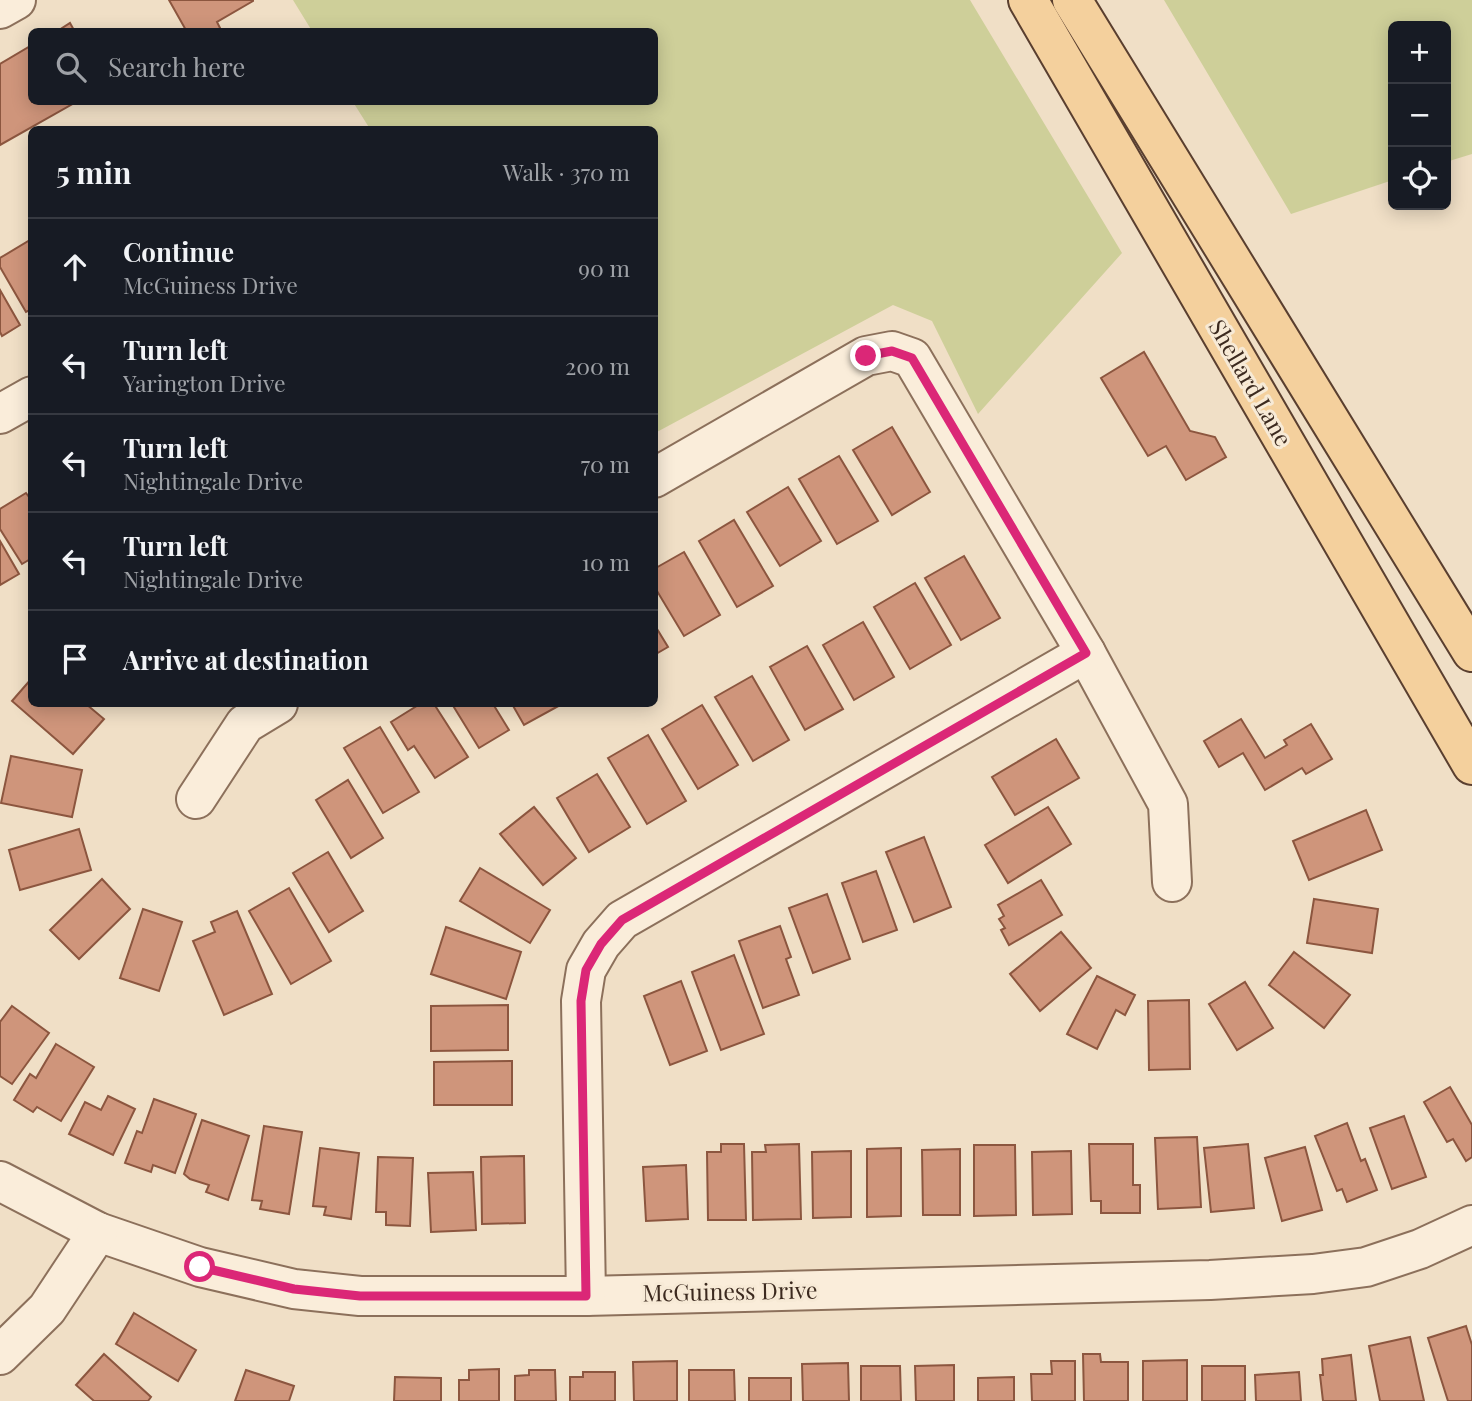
<!DOCTYPE html>
<html lang="en">
<head>
<meta charset="utf-8">
<style>
	:root { --surface:#171b24; --page:#20242c; --text:#f1f3f6; --muted:#9ea1a6; --line:#363941 }
	body { margin:0; font-family:"Playfair Display",serif; background:var(--page); color:var(--text) }
	.controls { position:absolute; right:21px; top:21px; display:grid; overflow:hidden; border-radius:10px; box-shadow:0 4px 18px #0003 }
	.controls button { width:63px; height:63px; display:grid; place-items:center; padding:0; border:0; border-bottom:2px solid var(--line); background:var(--surface); color:var(--text); font:35px sans-serif }
	.stop { position:absolute; width:21px; height:21px; margin:-16px; border:5px solid #db2777; border-radius:50%; background:#fff }
	.stop.end { background:#db2777; border-color:#fff; box-shadow:0 2px 7px #0008 }
	.list { margin:0; padding:0; list-style:none }
	h2 { display:flex; justify-content:space-between; align-items:center; height:91px; margin:0; padding:0 28px; font-size:30px }
	h2 small { font-size:23px; font-weight:400; color:var(--muted) }
	.list li { display:grid; grid-template-columns:46px 1fr auto; gap:21px; align-items:center; box-sizing:border-box; height:98px; padding:0 28px; border-top:2px solid var(--line) }
	.list b { display:block; font-size:26px; white-space:nowrap }
	.list p { margin:0; font-size:23px; white-space:nowrap; color:var(--muted) }
	.list em { font-size:23px; font-style:normal; color:var(--muted) }
	.icon { flex:none; width:38px; height:38px; fill:none; stroke:currentColor; stroke-width:2; stroke-linecap:round; stroke-linejoin:round }
	.map { position:relative; flex:none; width:1472px; height:1401px; overflow:hidden }
	.search { position:absolute; background:var(--surface); box-shadow:0 4px 18px #0003; left:28px; top:28px; width:630px; height:77px; display:flex; align-items:center; gap:18px; box-sizing:border-box; padding:0 24px; border-radius:10px; color:var(--muted); font-size:26px }
	.panel { position:absolute; background:var(--surface); box-shadow:0 4px 18px #0003; left:28px; top:126px; width:630px; height:581px; border-radius:10px }
	.map>svg:first-child { display:block }
	.green { fill:#cecf99 }
	.building { fill:#cf957b; stroke:#8c563f; stroke-width:2 }
	.lines { fill:none; stroke-linecap:round; stroke-linejoin:round }
	.minor-casing { stroke:#8c705b; stroke-width:42 }
	.major-casing { stroke:#5a3f2f; stroke-width:42 }
	.minor { stroke:#faedda; stroke-width:38 }
	.major { stroke:#f4d09d; stroke-width:38 }
	.route { stroke:#db2777; stroke-width:9 }
	.labels { text-anchor:middle; stroke-width:6; stroke-linejoin:round; paint-order:stroke }
	.street-label { font-size:23px; fill:#3c2a1f; stroke:#f7ead6 }
</style>
</head>
<body>
<div class="map">
<svg width="1472" height="1401" viewBox="0 0 1472 1401">
	<rect width="100%" height="100%" fill="#f0dfc6"/>
	<!-- green -->
	<g class="green">
		<path d="M293,0h677l152,253 -144,161 -46,-93 -39,-16 -238,128 -1,-303 -284,-1 -17,-27h301v-70l-342,-1z"/>
		<path d="M1164,0h308v154l-26,8v-136h-53v154l-102,34z"/>
	</g>
	<!-- building -->
	<g class="building">
		<path d="M169,0h84v1l-36,21 5,10h-35z"/>
		<path d="M70,23l5,9h-19z"/>
		<path d="M32,45v57h44l-76,43v-81z"/>
		<path d="M30,240l2,69 -6,3 -26,-45v-9z"/>
		<path d="M0,290l20,35 -18,11 -2,-4z"/>
		<path d="M1144,352l46,79 25,6 11,20 -40,23 -20,-34 -18,10 -47,-78z"/>
		<path d="M892,427l38,65 -38,23 -39,-65z"/>
		<path d="M839,456l39,65 -41,23 -38,-65z"/>
		<path d="M788,487l33,54 -41,25 -33,-54z"/>
		<path d="M26,493l6,8v57l-10,6 -22,-35v-20z"/>
		<path d="M734,520l39,66 -36,21 -38,-66z"/>
		<path d="M0,541l19,33 -19,11z"/>
		<path d="M684,552l36,63 -36,21 -30,-50v-17z"/>
		<path d="M964,556l36,62 -39,22 -36,-62z"/>
		<path d="M915,583l36,62 -41,24 -36,-62z"/>
		<path d="M863,622l31,55 -40,23 -31,-55z"/>
		<path d="M654,624l14,23 -14,8z"/>
		<path d="M807,646l36,63 -38,21 -35,-63z"/>
		<path d="M752,676l37,64 -36,21 -38,-64z"/>
		<path d="M32,678v26h54l18,15 -31,35 -61,-53z"/>
		<path d="M420,704h14l34,53 -33,21 -21,-32 -6,4 -17,-28z"/>
		<path d="M452,704h41l16,26 -30,18z"/>
		<path d="M512,704h50l-38,21z"/>
		<path d="M702,705l36,60 -40,24 -36,-60z"/>
		<path d="M1241,719l24,39 22,-13 -3,-5 27,-16 21,35 -26,15 -4,-6 -37,22 -22,-37 -24,14 -15,-26z"/>
		<path d="M380,727l39,65 -36,21 -39,-65z"/>
		<path d="M648,735l38,66 -39,23 -39,-66z"/>
		<path d="M1056,739l23,39 -64,37 -23,-38z"/>
		<path d="M11,756l71,14 -10,47 -71,-14z"/>
		<path d="M597,774l33,53 -41,25 -32,-54z"/>
		<path d="M348,780l35,58 -32,20 -35,-58z"/>
		<path d="M534,807l42,51 -33,27 -43,-51z"/>
		<path d="M1048,807l23,37 -63,39 -23,-38z"/>
		<path d="M1366,810l16,40 -73,30 -16,-39z"/>
		<path d="M79,829l12,41 -71,20 -11,-40z"/>
		<path d="M924,837l27,70 -37,15 -28,-70z"/>
		<path d="M328,852l35,59 -34,21 -36,-59z"/>
		<path d="M480,868l70,42 -20,33 -70,-42z"/>
		<path d="M876,871l21,59 -34,12 -21,-59z"/>
		<path d="M102,879l28,30 -51,50 -29,-29z"/>
		<path d="M1041,880l21,35 -53,30 -8,-15 4,-2 -6,-9 5,-3 -6,-11z"/>
		<path d="M289,888l42,73 -40,23 -42,-73z"/>
		<path d="M827,894l23,65 -37,14 -24,-65z"/>
		<path d="M1314,899l64,10 -6,44 -65,-10z"/>
		<path d="M143,909l39,13 -23,69 -39,-13z"/>
		<path d="M237,911l35,83 -48,21 -31,-74 22,-9 -4,-10z"/>
		<path d="M780,926l11,31 -5,2 13,36 -36,13 -24,-67z"/>
		<path d="M446,927l75,25 -15,47 -75,-25z"/>
		<path d="M1061,932l30,36 -51,43 -30,-37z"/>
		<path d="M1294,952l56,43 -26,33 -55,-43z"/>
		<path d="M734,955l30,79 -43,16 -29,-78z"/>
		<path d="M1097,976l38,19 -10,20 -9,-5 -19,39 -30,-15z"/>
		<path d="M681,981l26,70 -37,14 -26,-69z"/>
		<path d="M1245,982l28,46 -36,22 -28,-46z"/>
		<path d="M1189,1000l1,69 -41,1 -1,-69z"/>
		<path d="M508,1005v45l-77,1v-45z"/>
		<path d="M12,1006l37,27 -37,51 -12,-8v-54z"/>
		<path d="M56,1044l38,23 -33,54 -24,-14 -4,5 -19,-12 16,-26 6,4z"/>
		<path d="M512,1061v44h-78v-43z"/>
		<path d="M1450,1087l22,38v32l-6,4 -13,-22 -6,3 -23,-40z"/>
		<path d="M108,1096l27,13 -22,46 -44,-21 16,-32 16,8z"/>
		<path d="M154,1099l42,15 -21,59 -22,-8 -2,7 -26,-9 12,-32 5,2z"/>
		<path d="M1404,1116l22,61 -34,12 -22,-61z"/>
		<path d="M202,1120l47,16 -21,64 -22,-8 3,-7 -19,-6 -6,-5z"/>
		<path d="M1347,1123l14,38 4,-2 12,31 -30,12 -5,-13 -5,2 -22,-55z"/>
		<path d="M264,1126l38,6 -13,82 -29,-5 2,-8 -10,-1z"/>
		<path d="M1197,1137l4,70 -43,2 -3,-71z"/>
		<path d="M721,1144h23l2,76h-38l-1,-68h14z"/>
		<path d="M799,1144l2,75 -48,1 -1,-68h14l-1,-7z"/>
		<path d="M1089,1144h44v41h7v28h-39v-12h-10z"/>
		<path d="M1248,1144l6,64 -43,4 -7,-64z"/>
		<path d="M974,1145h41l1,70 -42,1z"/>
		<path d="M1305,1147l17,63 -40,11 -17,-63z"/>
		<path d="M320,1148l39,5 -8,66 -27,-4 2,-8 -13,-1z"/>
		<path d="M901,1148v68l-34,1v-68z"/>
		<path d="M960,1149v66h-37l-1,-65z"/>
		<path d="M851,1151v66l-38,1 -1,-66z"/>
		<path d="M1071,1151l1,63 -39,1 -1,-63z"/>
		<path d="M524,1156l1,67 -43,1 -1,-67z"/>
		<path d="M378,1157l35,1 -3,68 -24,-1v-13h-10z"/>
		<path d="M686,1165l2,54 -42,2 -3,-54z"/>
		<path d="M473,1172l3,58 -45,2 -3,-59z"/>
		<path d="M134,1313l62,37 -18,31 -62,-37z"/>
		<path d="M1466,1326l6,19v56h-24l-20,-63z"/>
		<path d="M1410,1337l14,64h-44l-11,-55z"/>
		<path d="M104,1354l47,43 -3,4h-54l-18,-16z"/>
		<path d="M1083,1354h17l1,8h27v39h-44z"/>
		<path d="M1351,1355l5,46h-33l-3,-26h3l-1,-16z"/>
		<path d="M1187,1360v41h-44v-40z"/>
		<path d="M677,1361v40h-43l-1,-39z"/>
		<path d="M1051,1361h24v40h-43l-1,-27h21z"/>
		<path d="M848,1363l1,38h-46l-1,-37z"/>
		<path d="M954,1365v36h-38l-1,-35z"/>
		<path d="M861,1366h39l1,35h-40z"/>
		<rect x="1202" y="1366" width="43" height="35"/>
		<path d="M499,1369v32h-40v-21h10v-10z"/>
		<path d="M246,1370l48,16 -5,15h-54z"/>
		<path d="M529,1370h26l1,31h-41v-25l14,-1z"/>
		<path d="M689,1370h45l1,31h-46z"/>
		<path d="M583,1372h32v29h-45v-24h13z"/>
		<path d="M1299,1372l2,29h-45l-1,-26z"/>
		<path d="M395,1377l46,1v23h-47z"/>
		<path d="M1014,1377v24h-36v-23z"/>
		<rect x="749" y="1378" width="42" height="23"/>
	</g>
	<g class="lines">
		<defs>
			<g id="minor">
				<path d="M0,9l16,-9"/>
				<path d="M0,414l32,-18"/>
				<path d="M654,478l212,-122 26,-5 20,7 174,295 82,151 4,78"/>
				<path d="M196,799l49,-75 33,-20"/>
				<path d="M0,1181l98,51 102,35 94,22 66,7h226l624,-16 103,-6 53,-7 54,-18 52,-24"/>
				<path d="M586,1296l-5,-295 5,-31 15,-26 21,-24 464,-267"/>
				<path d="M0,1355l47,-46 51,-77"/>
			</g>
			<g id="major">
				<path d="M1028,0l444,765"/>
				<path d="M1072,0l400,652"/>
			</g>
		</defs>
		<!-- minor casing -->
		<use href="#minor" class="minor-casing"/>
		<!-- major casing -->
		<use href="#major" class="major-casing"/>
		<!-- minor -->
		<use href="#minor" class="minor"/>
		<!-- major -->
		<use href="#major" class="major"/>
	</g>
	<g class="lines">
		<!-- route -->
		<path class="route" d="M200,1267l94,22 66,7h226l-5,-295 5,-31 15,-26 21,-24 464,-267 -174,-295 -20,-7 -26,5"/>
	</g>
	<g class="labels">
		<!-- street labels -->
		<g class="street-label">
			<text transform="translate(1250 383) rotate(60)" y="8">Shellard Lane</text>
			<text transform="translate(730 1292) rotate(-1)" y="8">McGuiness Drive</text>
		</g>
	</g>
</svg>
<div class="controls">
<button>+</button>
<button>−</button>
<button><svg class="icon" aria-label="locate" viewBox="0 0 24 24"><circle cx="12" cy="12" r="6"/><path d="M12 2v4M12 18v4M2 12h4M18 12h4"/></svg></button>
</div>
<div class="stop" style="left:200px;top:1267px"></div>
<div class="stop end" style="left:866px;top:356px"></div>
<div class="search"><svg class="icon" aria-label="search" viewBox="0 0 24 24"><circle cx="10" cy="10" r="6"/><path d="M15 15l6 6"/></svg>Search here</div>
<section class="panel">
<h2>5 min<small>Walk · 370 m</small></h2>
<ul class="list">
<li><svg class="icon" aria-label="ahead" viewBox="0 0 24 24"><path d="M12 20V5M6 11l6-6 6 6"/></svg><div><b>Continue</b><p>McGuiness Drive</p></div><em>90 m</em></li>
<li><svg class="icon" aria-label="left" viewBox="0 0 24 24"><path d="M17 20v-9H6M10 6l-5 5 5 5"/></svg><div><b>Turn left</b><p>Yarington Drive</p></div><em>200 m</em></li>
<li><svg class="icon" aria-label="left" viewBox="0 0 24 24"><path d="M17 20v-9H6M10 6l-5 5 5 5"/></svg><div><b>Turn left</b><p>Nightingale Drive</p></div><em>70 m</em></li>
<li><svg class="icon" aria-label="left" viewBox="0 0 24 24"><path d="M17 20v-9H6M10 6l-5 5 5 5"/></svg><div><b>Turn left</b><p>Nightingale Drive</p></div><em>10 m</em></li>
<li><svg class="icon" aria-label="arrive" viewBox="0 0 24 24"><path d="M6 21V4h12l-3 4 3 4H6"/></svg><div><b>Arrive at destination</b></div></li>
</ul>
</section>
</div>
</body>
</html>
